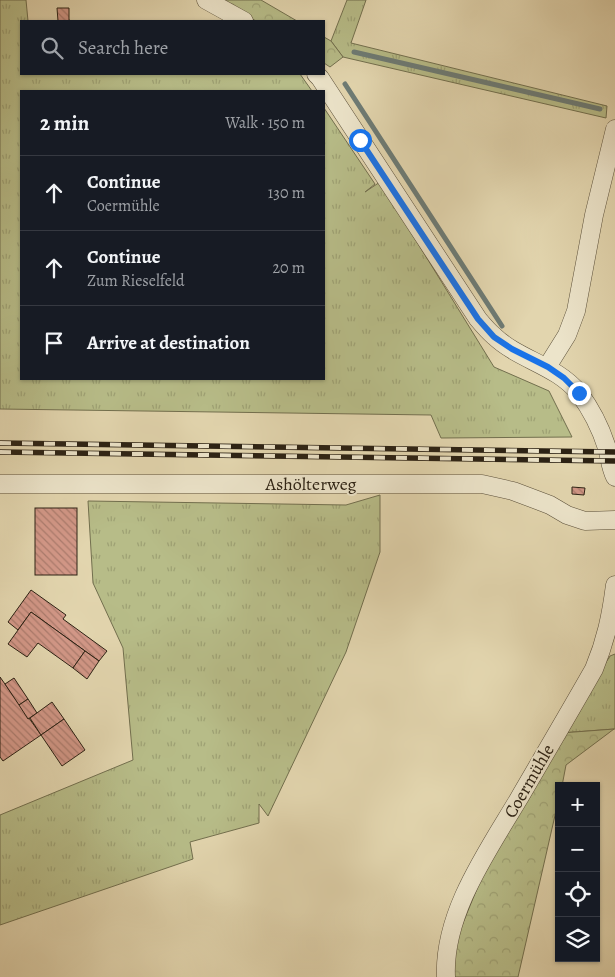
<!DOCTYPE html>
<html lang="en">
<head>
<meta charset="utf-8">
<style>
	:root { --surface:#171b24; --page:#20242c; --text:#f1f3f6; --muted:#9ea1a6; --line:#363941 }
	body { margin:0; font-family:Alegreya,serif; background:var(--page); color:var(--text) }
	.controls { position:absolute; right:15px; bottom:15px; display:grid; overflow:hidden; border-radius:0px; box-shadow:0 1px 4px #0004 }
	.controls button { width:45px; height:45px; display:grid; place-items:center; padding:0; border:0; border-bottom:1px solid var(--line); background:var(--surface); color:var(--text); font:25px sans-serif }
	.stop { position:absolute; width:15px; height:15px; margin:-11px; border:4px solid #1a73e8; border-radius:50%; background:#fff }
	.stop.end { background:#1a73e8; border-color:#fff; box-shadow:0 1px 5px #0008 }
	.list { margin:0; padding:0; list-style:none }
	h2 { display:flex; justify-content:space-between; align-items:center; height:65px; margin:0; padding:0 20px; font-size:21px }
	h2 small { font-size:16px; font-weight:400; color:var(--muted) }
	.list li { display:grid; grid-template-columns:32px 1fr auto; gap:15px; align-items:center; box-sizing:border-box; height:75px; padding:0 20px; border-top:1px solid var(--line) }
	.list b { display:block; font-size:19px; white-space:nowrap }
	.list p { margin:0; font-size:16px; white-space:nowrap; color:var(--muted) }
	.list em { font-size:16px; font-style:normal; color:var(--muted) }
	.icon { flex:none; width:28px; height:28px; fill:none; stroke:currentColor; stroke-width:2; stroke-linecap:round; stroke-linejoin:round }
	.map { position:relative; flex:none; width:615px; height:977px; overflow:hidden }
	.search { position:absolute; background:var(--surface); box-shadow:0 1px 4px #0004; left:20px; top:20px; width:305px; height:55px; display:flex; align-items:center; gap:12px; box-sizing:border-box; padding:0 18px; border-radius:0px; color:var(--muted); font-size:19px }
	.panel { position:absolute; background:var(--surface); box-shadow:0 1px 4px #0004; left:20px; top:90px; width:305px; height:290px; border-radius:0px }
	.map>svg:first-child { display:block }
	.grass { fill:url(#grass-tufts); stroke:#726f4e }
	.forest { fill:url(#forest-crowns); stroke:#726f4e }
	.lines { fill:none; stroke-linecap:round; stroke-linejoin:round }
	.stream { stroke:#6d7b75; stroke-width:5 }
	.building { fill:url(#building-back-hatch); stroke:#2c2214 }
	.minor-casing { stroke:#5a4f3a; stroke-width:19 }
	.minor { stroke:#ece4ca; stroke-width:18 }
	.rail-casing { stroke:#2c2214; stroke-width:5.5 }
	.rail { stroke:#ece4ca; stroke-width:4; stroke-dasharray:11; stroke-linecap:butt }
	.route { stroke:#1a73e8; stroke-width:6 }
	.labels { text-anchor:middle; stroke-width:4; stroke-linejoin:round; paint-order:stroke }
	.street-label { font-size:18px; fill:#2c2214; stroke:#ece4ca }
</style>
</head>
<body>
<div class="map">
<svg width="615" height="977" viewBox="0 0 615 977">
	<defs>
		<pattern id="grass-tufts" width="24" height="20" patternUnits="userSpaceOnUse" patternTransform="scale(1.25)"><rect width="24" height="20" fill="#b7bc88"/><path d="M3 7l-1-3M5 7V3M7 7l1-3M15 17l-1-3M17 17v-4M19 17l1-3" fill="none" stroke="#9ea174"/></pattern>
		<pattern id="forest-crowns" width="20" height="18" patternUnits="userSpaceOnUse" patternTransform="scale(1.25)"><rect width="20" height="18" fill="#b7bc88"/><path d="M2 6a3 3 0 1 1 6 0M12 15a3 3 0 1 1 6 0" fill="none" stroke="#9ea174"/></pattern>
		<pattern id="building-back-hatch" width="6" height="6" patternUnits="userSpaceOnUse" patternTransform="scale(1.25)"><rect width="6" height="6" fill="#d29787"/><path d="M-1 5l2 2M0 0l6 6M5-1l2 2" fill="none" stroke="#ab7b6d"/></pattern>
	</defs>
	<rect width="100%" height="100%" fill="#e2d5ae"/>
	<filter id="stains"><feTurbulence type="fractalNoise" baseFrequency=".004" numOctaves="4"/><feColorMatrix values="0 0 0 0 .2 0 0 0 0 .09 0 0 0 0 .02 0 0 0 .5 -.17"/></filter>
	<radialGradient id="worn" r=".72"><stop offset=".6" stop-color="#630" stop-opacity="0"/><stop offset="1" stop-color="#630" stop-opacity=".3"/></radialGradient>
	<!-- grass -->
	<g class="grass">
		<path d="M0,0h26l2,21h-7v53h279l12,17h-291v288h303v-271l51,76 -10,8 15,-10 114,185 55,24 23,46 -131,1 -10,-23 -431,-6z"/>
		<path d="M347,0h19l-15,43 256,63 -1,12 -263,-61 -12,-16z"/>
		<path d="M380,495v57l-34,100 -78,164 -9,-12v19l-69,19 3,17 -193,66v-110l133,-55 -10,-112 -30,-65 -5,-82 258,4z"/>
		<path d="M615,654v75l-54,4 49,-77z"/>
	</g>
	<!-- forest -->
	<g class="forest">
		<path d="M218,0h43l36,21h-41z"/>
		<path d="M324,37l7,4 12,16 -13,10 -6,-4z"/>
		<path d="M614,729l-48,36 -4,21h-3v12l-41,179h-67l-2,-20 41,-100 71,-124z"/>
	</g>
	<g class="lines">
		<!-- stream -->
		<g class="stream">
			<path d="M354,52l246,57"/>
			<path d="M345,84l157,242"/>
		</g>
	</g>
	<!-- building -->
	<g class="building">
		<path d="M57,8h12v12l3,1h-14z"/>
		<path d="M572,487l13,1 -1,7 -12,-1z"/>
		<rect x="35" y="508" width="42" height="67"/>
		<path d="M31,590l35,25 -3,4 44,32 -8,10 -68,-49 -13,18 -10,-8z"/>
		<path d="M31,612l54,39 -12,17 -35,-25 -11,14 -19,-13z"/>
		<path d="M85,651l14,10 -12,18 -14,-11z"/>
		<path d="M0,677l41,58 -38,26 -3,-4z"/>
		<path d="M14,678l14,21 -9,6 -14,-21z"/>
		<path d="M28,699l9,14 -9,6 -9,-14z"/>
		<path d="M52,702l12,17 -23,16 -11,-17z"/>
		<path d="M64,719l21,31 -23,16 -21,-31z"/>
	</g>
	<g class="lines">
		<defs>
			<g id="minor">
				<path d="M206,0l38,21"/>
				<path d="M316,74l4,4 158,241c5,6 10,12 16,17 25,24 62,29 85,57 12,16 22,36 28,55 3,10 3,19 8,29"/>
				<path d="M547,367l20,-32 9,-24 18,-96 21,-86"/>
				<path d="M0,484h482l31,7 37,14 17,10 18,6 30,-1"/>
				<path d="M446,977c-3,-63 41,-125 72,-177 25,-43 51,-87 76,-131 12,-29 17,-53 21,-84"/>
			</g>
		</defs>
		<!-- minor casing -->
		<use href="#minor" class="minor-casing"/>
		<!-- minor -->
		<use href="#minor" class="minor"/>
		<defs>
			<g id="rail">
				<path d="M0,443l615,9"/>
				<path d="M0,452l615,9"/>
			</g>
		</defs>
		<!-- rail casing -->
		<use href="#rail" class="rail-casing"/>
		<!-- rail -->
		<use href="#rail" class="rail"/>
	</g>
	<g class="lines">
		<!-- route -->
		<path class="route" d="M360,140l118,179 16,18 18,12 36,18 16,11 15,15"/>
	</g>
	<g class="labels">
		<!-- street labels -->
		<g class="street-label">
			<text x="311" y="490">Ashölterweg</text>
			<text transform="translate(529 781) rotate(-60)" y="6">Coermühle</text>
		</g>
	</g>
	<rect width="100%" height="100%" filter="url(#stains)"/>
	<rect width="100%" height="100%" fill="url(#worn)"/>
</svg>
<div class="controls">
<button>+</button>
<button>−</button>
<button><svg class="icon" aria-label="locate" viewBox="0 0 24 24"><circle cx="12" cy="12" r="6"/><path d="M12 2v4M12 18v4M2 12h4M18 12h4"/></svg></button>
<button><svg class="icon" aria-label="layers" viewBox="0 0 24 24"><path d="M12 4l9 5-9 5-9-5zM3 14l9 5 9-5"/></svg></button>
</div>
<div class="stop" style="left:360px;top:140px"></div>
<div class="stop end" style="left:579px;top:393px"></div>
<div class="search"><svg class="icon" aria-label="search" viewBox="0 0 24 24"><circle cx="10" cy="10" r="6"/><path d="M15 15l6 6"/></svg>Search here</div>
<section class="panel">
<h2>2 min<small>Walk · 150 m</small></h2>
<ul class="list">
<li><svg class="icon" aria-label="ahead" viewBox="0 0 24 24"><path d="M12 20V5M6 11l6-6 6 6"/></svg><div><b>Continue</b><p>Coermühle</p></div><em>130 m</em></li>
<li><svg class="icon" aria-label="ahead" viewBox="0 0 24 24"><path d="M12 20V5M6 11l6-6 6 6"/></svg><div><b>Continue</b><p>Zum Rieselfeld</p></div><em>20 m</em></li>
<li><svg class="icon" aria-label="arrive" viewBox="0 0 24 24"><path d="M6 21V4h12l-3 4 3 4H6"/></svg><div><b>Arrive at destination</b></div></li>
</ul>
</section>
</div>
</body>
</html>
